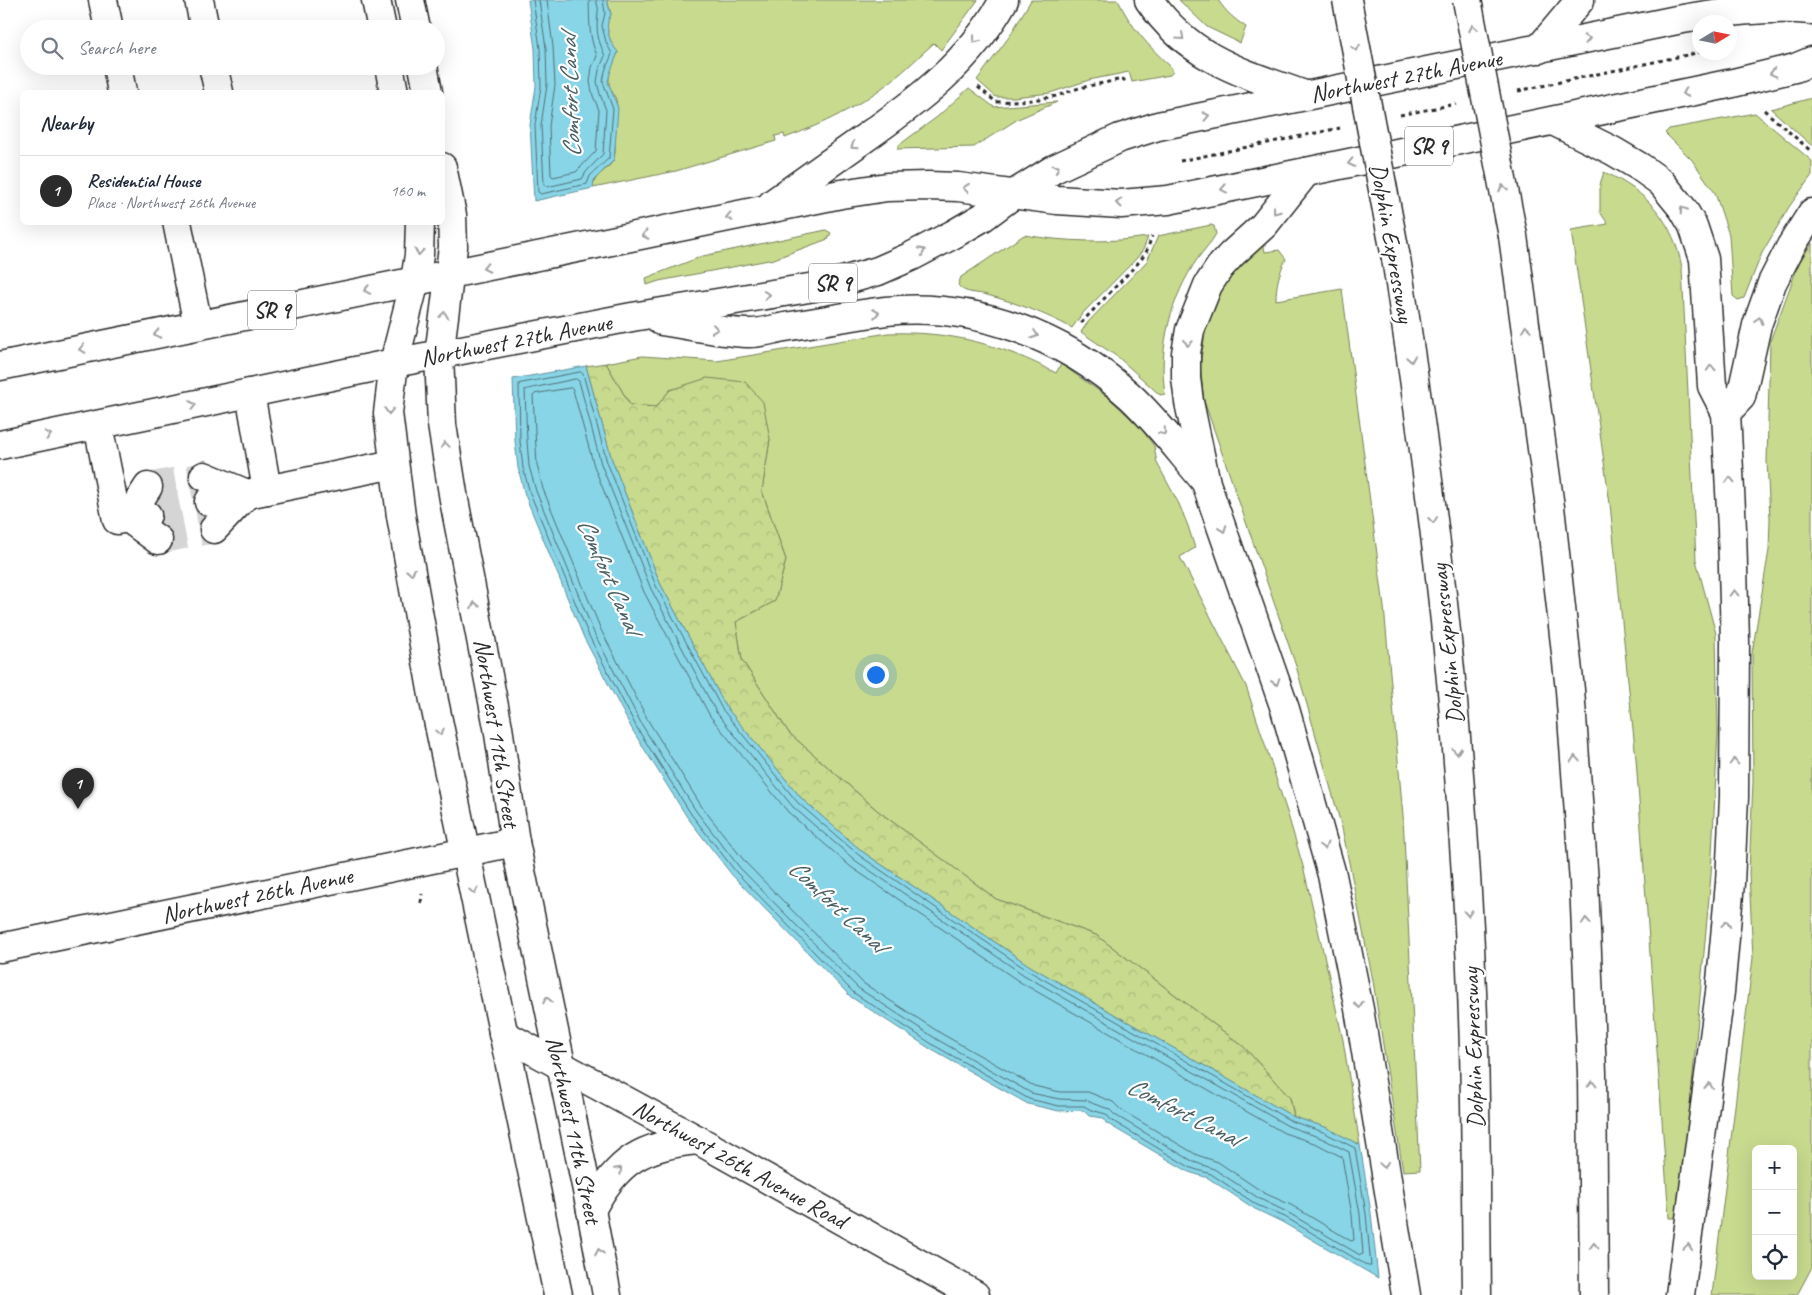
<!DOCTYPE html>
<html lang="en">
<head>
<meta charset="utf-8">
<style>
	:root { --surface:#fff; --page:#f6f6f7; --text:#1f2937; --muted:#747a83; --line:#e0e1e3; --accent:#2b2b2b }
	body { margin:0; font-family:Caveat,sans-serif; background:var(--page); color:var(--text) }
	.controls { position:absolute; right:15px; bottom:15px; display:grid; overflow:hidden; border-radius:8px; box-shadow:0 5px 20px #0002 }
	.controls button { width:45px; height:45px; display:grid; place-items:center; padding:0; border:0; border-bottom:1px solid var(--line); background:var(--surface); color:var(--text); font:25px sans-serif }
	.compass { position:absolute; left:1692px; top:15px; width:45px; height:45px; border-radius:50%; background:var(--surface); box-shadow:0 5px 20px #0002; rotate:80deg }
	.you { position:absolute; left:875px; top:674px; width:18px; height:18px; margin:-12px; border:4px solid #fff; border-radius:50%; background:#1a73e8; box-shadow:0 0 0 8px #1a73e833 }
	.badge { display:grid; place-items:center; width:32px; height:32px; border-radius:50%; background:var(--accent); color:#fff; font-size:16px; font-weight:700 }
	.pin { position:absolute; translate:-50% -41px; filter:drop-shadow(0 1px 2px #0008) }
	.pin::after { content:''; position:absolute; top:26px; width:18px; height:15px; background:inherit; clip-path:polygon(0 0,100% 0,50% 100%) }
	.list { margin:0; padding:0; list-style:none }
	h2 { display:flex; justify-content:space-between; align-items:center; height:65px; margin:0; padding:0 20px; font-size:21px }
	h2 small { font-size:16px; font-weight:400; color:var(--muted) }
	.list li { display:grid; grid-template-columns:32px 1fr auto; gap:15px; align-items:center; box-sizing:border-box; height:70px; padding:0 20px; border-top:1px solid var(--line) }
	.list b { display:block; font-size:19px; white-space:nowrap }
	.list p { margin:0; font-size:16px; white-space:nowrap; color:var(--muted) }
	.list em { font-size:16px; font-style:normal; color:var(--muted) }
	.icon { flex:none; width:28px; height:28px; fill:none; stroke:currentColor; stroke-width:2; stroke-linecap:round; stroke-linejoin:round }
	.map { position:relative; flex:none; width:1812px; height:1295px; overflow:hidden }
	.search { position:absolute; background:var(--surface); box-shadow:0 5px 20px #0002; left:20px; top:20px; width:425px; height:55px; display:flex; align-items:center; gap:12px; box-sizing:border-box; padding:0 18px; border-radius:28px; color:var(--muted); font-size:19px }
	.panel { position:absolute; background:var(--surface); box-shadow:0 5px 20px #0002; left:20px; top:90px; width:425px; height:135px; border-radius:8px }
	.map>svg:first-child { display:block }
	.green { fill:#c7da8e; stroke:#79825c; fill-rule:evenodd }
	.forest { fill:url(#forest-crowns); stroke:#79825c }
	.water { fill:#88d5e7; stroke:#63919c }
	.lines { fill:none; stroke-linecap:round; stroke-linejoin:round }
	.shore { stroke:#506f76; stroke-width:1 }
	.minor-tunnel { stroke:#d5d5d5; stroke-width:28; stroke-dasharray:28 14; stroke-linecap:butt }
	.minor-casing { stroke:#2b2b2b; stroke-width:31 }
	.highway-casing { stroke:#2b2b2b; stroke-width:31 }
	.path { stroke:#2b2b2b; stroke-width:3; stroke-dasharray:4 4; stroke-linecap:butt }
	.minor { stroke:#fff; stroke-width:28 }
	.highway { stroke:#fff; stroke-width:28 }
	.highway-bridge-casing { stroke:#2b2b2b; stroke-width:31; stroke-linecap:butt }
	.highway-bridge { stroke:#fff; stroke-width:28 }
	.oneway { stroke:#a0a0a0 }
	.labels { text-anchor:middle; stroke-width:4.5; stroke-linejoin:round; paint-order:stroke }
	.shield { fill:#fff; stroke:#6b6b6b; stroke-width:1 }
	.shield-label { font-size:22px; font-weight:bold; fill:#2b2b2b }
	.street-label { font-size:24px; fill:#2b2b2b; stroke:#fff }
	.water-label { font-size:25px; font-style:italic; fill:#475e63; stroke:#fff }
</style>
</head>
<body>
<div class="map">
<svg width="1812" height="1295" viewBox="0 0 1812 1295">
	<defs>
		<pattern id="forest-crowns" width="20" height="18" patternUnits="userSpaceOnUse" patternTransform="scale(1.25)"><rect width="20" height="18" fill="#c7da8e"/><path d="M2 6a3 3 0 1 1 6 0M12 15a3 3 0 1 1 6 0" fill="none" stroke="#abbb7b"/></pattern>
	</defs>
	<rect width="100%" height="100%" fill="#fff"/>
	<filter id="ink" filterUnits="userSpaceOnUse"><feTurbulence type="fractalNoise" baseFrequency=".02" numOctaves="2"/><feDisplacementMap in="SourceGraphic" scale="10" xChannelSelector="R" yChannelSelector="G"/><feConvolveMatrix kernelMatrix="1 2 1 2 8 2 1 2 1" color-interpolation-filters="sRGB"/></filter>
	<g filter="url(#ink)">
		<!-- green -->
		<g class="green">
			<path d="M607,0h371l-37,50 -7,-7c-15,13 -28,27 -44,39 -32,25 -67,42 -105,56l-1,-4 -9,2 1,5 -100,30 -83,17c0,-15 18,-18 21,-30 2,-7 1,-13 1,-20 0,-13 4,-25 1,-38 -2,-7 -7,-11 -7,-18 -1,-10 6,-20 9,-30 -8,-8 -15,-27 -7,-38z"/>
			<path d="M1031,0h87c12,26 31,47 52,66l3,6 -3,3 -38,7 -3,-10 -40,8 -39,13 -36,4h-18l-19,-17 32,-43z"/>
			<path d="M1179,0h39c8,12 16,19 28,27l-6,16 -33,-16z"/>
			<path d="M969,88l25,19 63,-5 -39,17 -44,28 -77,2 2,-4 38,-28z"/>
			<path d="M1812,98v48l-41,-37z"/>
			<path d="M1755,113l57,48v14l-23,32 -27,46 -18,45 -6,2 -5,-4 -4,-61 -14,-42 -23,-33 -27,-27 4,-4z"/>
			<path d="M1604,172c43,19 70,50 78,96l14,292 20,74 2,98 -7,143 -31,343h-11l-33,-459 -26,-255 -39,-274 37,-6 -8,-12v-28z"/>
			<path d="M1211,225l3,1 2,8c-5,9 -12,16 -18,24 -27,39 -40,89 -33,136l-5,1 -41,-37 -38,-26 7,-10 59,-61 11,-25z"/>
			<path d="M826,230l5,3 -3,6 -54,20 -115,22 -12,4 -1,-7 57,-22z"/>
			<path d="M1024,235c42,7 82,8 124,2l-5,13 -7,9 -54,55 -10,14c-28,-15 -55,-25 -85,-33 -10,-3 -23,-1 -29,-10l3,-8z"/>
			<path d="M1263,242l2,10 14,-2 7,9c-7,14 -10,26 -10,41l66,-11 42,318 19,208 17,355 -17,1 -30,-190 -31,-153 -46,-162 -92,-265 -4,-36 7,-43 18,-40 12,-16z"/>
			<path d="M1812,243v1024l-15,28h-85l41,-337 -4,-85 4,-91 -1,-129 17,-103 1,-32 -3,-57 3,-120 29,-78zM1756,1149h37v127h-37z"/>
			<path d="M888,333c62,-2 113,11 168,40l5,-9 48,34 32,30 13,18 3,17 22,41 9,22 7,22 -15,9 66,129 42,129 15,51 25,106 15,68 17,105 -35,-18 -31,-10 -4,-19 -46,-51 -148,-112 -100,-36 -118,-88 -89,-78 -47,-73 -6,-38 39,-21 11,-41 -24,-69 8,-52 -100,-49 -14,17 -26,-2 -24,-42 36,-7 75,5z"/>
		</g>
		<!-- forest -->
		<path class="forest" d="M606,363l24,42 26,2 14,-17 37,-12 38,4 18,20 7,37 -8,52 24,69 -11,41 -39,21 6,38 47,73 89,78 118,88 100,36 148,112 46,51 4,19 -264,-151 -167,-114 -61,-53 -76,-92 -66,-124 -48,-123 -26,-94z"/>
		<!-- water -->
		<g class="water">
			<path d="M528,0h79l4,15c-8,10 -1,29 7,37l-8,21 -2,9 10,26 -4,52 -20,20 -1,8 -59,13 -4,-76 6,-39 -1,-37z"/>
			<path d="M586,366l26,94 48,123 66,124 76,92 61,53 167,114 264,151 31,10 35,18 11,68 7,65 -96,-56 -27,-13 -47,-31 -19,-6 -83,-49 -2,-5 -15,-2 -6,-6 -24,1 -31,-7 -96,-54 -81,-53 -119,-122 -45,-58 -54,-86 -49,-93 -59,-143 -7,-27 -3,-27 -2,-62z"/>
		</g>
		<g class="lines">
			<!-- shore -->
			<g class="shore">
				<path d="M533,0l7,48 1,38 -6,39 3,67 3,2 46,-10 3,-8 19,-18 4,-49 -10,-27 2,-11 7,-17 -6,-12 -4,-16 3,-13 -2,-13"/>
				<path d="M539,0l7,48 1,37 -6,40 3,59 3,3 35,-8 4,-7 17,-18 3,-44 -6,-16 -3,-12 2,-12 6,-14c-8,-19 -9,-24 -7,-44 1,-3 -1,-8 -2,-12"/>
				<path d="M547,0l6,47 2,38 -6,41 2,49 2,2 23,-5 20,-21 3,-41 -6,-14 -3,-14 2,-15 5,-11c-9,-22 -7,-34 -8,-56"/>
				<path d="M581,372l2,2 24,88 49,124 66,123 76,94 62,53 167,114 264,151 32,11 32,16 11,66 5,52h-3l-83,-49 -28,-12 -46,-31 -20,-6 -80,-48 -5,-6 -15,-4 -7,-4h-25l-30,-7 -94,-53 -81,-53 -118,-121 -45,-58 -54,-86 -48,-92 -59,-143 -7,-25 -3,-27 -1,-57z"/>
				<path d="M576,379l3,2 22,83 50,125 65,123 77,95 63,54 168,114 264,151 33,12 28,14 11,62 3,40 -3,1 -73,-43 -27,-13 -46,-30 -20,-7 -79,-47 -6,-6 -15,-5 -8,-4 -27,-1 -28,-6 -93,-53 -80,-52 -118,-120 -44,-57 -54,-86 -48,-92 -58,-142 -7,-25 -2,-25 -2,-51z"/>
				<path d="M571,388l2,2 21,76 50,126 66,124 78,96 63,55 169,115 264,151 33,11 25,13 10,58 2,25 -3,1 -60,-36 -27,-12 -46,-31 -21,-7 -76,-45 -8,-8 -25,-10h-28l-26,-6 -92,-52 -79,-51 -117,-120 -44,-56 -53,-85 -48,-92 -58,-141 -6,-24 -4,-69 2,-2z"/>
			</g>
			<!-- minor-tunnel -->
			<g class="minor-tunnel">
				<path d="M148,487l56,-11"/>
				<path d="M153,514l56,-12"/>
				<path d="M158,540l56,-11"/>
			</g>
			<defs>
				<g id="minor">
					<path d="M103,0l6,29"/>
					<path d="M199,0l6,29"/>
					<path d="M376,0l6,29"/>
					<path d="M410,0l6,29"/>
					<path d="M117,66l5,26"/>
					<path d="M213,66l6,26"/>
					<path d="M389,66l5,26"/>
					<path d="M423,66l5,26"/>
					<path d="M442,167l10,48 1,32 -14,108 3,70 12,75 44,227 17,115 76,368 16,85"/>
					<path d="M177,222l21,103"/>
					<path d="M420,222l-1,33 -4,26 -21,82 -6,50 13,103 33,185 124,594"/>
					<path d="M250,393l17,97"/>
					<path d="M98,425l19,95 11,-2 30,22"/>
					<path d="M204,476l43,18 147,-30"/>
					<path d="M209,502l38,-8 -33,35"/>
					<path d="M147,515l-19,3 20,-31"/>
					<path d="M0,948l515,-106"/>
					<path d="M503,1034l195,106 277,155"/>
					<path d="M591,1210c26,-50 52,-65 107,-70"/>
				</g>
				<g id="highway">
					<path d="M1149,0c40,59 93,73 156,95"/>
					<path d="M1539,49l41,-49"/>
					<path d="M1553,121l60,30 27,16 21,15 22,27 10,17 11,33 8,127 14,27 6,116 3,113 -1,155 -4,86 -10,109 -40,303"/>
					<path d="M1306,172l-42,53 -32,29 -12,13 -12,18 -18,45 -4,23v25l3,24 17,81 79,226 47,166 27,134 47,286"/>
					<path d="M772,204c30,-21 60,-43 90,-64 57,-40 107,-77 142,-140"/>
					<path d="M1513,236l37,271 20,183 14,192 8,191 2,222"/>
					<path d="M1396,258c24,155 46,311 59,467 9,108 16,216 19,324 2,82 2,164 3,246"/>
					<path d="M661,321c28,4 58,11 86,12 12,1 26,-4 38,-6 34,-5 67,-12 101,-16 89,-9 178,25 244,85 27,25 50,56 75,85"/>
					<path d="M0,366l841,-172 46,-7 41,-1 30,1 99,13 64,4 47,-4 138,-28 427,-89 62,-15 17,-7"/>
					<path d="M1726,413l15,-16 16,-72 15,-42 19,-37 21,-33"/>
					<path d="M0,445l394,-82 238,-46 183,-30 31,-7 32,-9 34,-15 40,-21 31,-18 31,-23 40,-25 66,-31 38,-12 519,-106c45,-8 89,-14 135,-10"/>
				</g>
			</defs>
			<!-- minor casing -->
			<use href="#minor" class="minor-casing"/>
			<!-- highway casing -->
			<use href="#highway" class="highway-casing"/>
			<!-- path -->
			<g class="path">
				<path d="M978,87l18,15 36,-2 25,-4 22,-8 44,-9 4,4"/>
				<path d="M1518,91l183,-39"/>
				<path d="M1764,110l48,42"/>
				<path d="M1400,115l56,-11"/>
				<path d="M1180,161l160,-33"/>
				<path d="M1081,323l58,-61 7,-9 6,-17"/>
				<path d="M421,903l1,-9"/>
			</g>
			<!-- minor -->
			<use href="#minor" class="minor"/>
			<!-- highway -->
			<use href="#highway" class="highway"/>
			<defs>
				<g id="highway-bridge">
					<path d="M1347,0l49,258"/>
					<path d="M1467,0l46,236"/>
				</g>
			</defs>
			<!-- highway-bridge casing -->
			<use href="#highway-bridge" class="highway-bridge-casing"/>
			<!-- highway-bridge -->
			<use href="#highway-bridge" class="highway-bridge"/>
		</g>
		<!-- one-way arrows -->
		<defs><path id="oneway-chevron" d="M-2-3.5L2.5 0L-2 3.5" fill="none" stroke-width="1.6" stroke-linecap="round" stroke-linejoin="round" transform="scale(1.25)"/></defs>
		<g class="oneway">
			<use href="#oneway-chevron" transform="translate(1473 28) rotate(-101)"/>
			<use href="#oneway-chevron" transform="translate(1181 37) rotate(42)"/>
			<use href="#oneway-chevron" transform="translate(1587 39) rotate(-12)"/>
			<use href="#oneway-chevron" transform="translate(976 40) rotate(128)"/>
			<use href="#oneway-chevron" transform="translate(1356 48) rotate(79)"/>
			<use href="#oneway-chevron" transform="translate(1773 73) rotate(166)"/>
			<use href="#oneway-chevron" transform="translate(1685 93) rotate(168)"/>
			<use href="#oneway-chevron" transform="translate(1206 116) rotate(-12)"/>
			<use href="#oneway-chevron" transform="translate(854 146) rotate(145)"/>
			<use href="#oneway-chevron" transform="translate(1351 163) rotate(168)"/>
			<use href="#oneway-chevron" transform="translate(1056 168) rotate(-28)"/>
			<use href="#oneway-chevron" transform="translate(966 188) rotate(-174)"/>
			<use href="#oneway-chevron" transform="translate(1503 188) rotate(-101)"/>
			<use href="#oneway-chevron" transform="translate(1224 189) rotate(169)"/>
			<use href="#oneway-chevron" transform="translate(1119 203) rotate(180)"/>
			<use href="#oneway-chevron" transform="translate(1683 210) rotate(-123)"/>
			<use href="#oneway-chevron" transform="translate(1276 211) rotate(128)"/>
			<use href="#oneway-chevron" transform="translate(729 217) rotate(168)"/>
			<use href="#oneway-chevron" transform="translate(645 235) rotate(168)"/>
			<use href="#oneway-chevron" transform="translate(922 251) rotate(-28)"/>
			<use href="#oneway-chevron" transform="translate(419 252) rotate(94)"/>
			<use href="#oneway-chevron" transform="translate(486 268) rotate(168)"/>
			<use href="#oneway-chevron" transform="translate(367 290) rotate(169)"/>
			<use href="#oneway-chevron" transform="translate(767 295) rotate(-9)"/>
			<use href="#oneway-chevron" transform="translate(876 313) rotate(-9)"/>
			<use href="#oneway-chevron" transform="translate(444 315) rotate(-82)"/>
			<use href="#oneway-chevron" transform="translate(1759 320) rotate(-72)"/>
			<use href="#oneway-chevron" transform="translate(715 329) rotate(8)"/>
			<use href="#oneway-chevron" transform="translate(1526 329) rotate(-98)"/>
			<use href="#oneway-chevron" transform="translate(157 334) rotate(168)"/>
			<use href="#oneway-chevron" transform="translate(1035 335) rotate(20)"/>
			<use href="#oneway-chevron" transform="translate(1188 343) rotate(99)"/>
			<use href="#oneway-chevron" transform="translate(82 349) rotate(168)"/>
			<use href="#oneway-chevron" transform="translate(1411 359) rotate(81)"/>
			<use href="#oneway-chevron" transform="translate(1711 368) rotate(-93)"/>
			<use href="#oneway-chevron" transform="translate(193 405) rotate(-12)"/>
			<use href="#oneway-chevron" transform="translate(389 411) rotate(91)"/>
			<use href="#oneway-chevron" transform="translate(1163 432) rotate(50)"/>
			<use href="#oneway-chevron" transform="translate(48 435) rotate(-12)"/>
			<use href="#oneway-chevron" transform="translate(445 445) rotate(-98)"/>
			<use href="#oneway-chevron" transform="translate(1730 480) rotate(-93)"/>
			<use href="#oneway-chevron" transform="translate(1433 520) rotate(83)"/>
			<use href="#oneway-chevron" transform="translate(1223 529) rotate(70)"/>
			<use href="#oneway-chevron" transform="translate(411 572) rotate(80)"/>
			<use href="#oneway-chevron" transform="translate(1734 593) rotate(-91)"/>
			<use href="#oneway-chevron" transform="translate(475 605) rotate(-101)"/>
			<use href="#oneway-chevron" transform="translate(1276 682) rotate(71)"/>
			<use href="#oneway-chevron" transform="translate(440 732) rotate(78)"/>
			<use href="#oneway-chevron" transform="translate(1457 751) rotate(86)"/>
			<use href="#oneway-chevron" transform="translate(1575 759) rotate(-94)"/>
			<use href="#oneway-chevron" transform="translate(1734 762) rotate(-90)"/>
			<use href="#oneway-chevron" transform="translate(1324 846) rotate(75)"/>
			<use href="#oneway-chevron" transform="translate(474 891) rotate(78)"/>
			<use href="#oneway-chevron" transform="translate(1468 913) rotate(87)"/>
			<use href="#oneway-chevron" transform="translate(1586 921) rotate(-93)"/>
			<use href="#oneway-chevron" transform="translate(1726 924) rotate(-85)"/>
			<use href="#oneway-chevron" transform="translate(547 1000) rotate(-102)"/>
			<use href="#oneway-chevron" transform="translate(1359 1005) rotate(79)"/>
			<use href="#oneway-chevron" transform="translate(1592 1084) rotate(-91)"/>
			<use href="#oneway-chevron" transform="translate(1709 1086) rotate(-83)"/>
			<use href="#oneway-chevron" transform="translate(1384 1165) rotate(82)"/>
			<use href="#oneway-chevron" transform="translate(619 1170) rotate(-46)"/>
			<use href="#oneway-chevron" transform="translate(1594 1246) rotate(-91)"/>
			<use href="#oneway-chevron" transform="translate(1688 1247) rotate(-82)"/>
			<use href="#oneway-chevron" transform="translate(599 1252) rotate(-101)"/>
		</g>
	</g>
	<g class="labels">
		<!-- shield labels -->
		<g class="shield">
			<rect x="1405" y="126.5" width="48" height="39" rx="4"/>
			<rect x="809" y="263.5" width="48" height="39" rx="4"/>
			<rect x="248" y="290.5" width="48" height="39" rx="4"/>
		</g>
		<g class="shield-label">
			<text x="1429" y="154">SR 9</text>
			<text x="833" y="291">SR 9</text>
			<text x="272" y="318">SR 9</text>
		</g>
		<!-- street labels -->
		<g class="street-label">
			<text transform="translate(1406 76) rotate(-11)" y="8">Northwest 27th Avenue</text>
			<text transform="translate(1392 243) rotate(80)" y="8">Dolphin Expressway</text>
			<text transform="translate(516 340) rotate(-11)" y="8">Northwest 27th Avenue</text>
			<text transform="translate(1447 644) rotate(-96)" y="8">Dolphin Expressway</text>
			<text transform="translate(497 733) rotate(81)" y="8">Northwest 11th Street</text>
			<text transform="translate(257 895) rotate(-12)" y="8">Northwest 26th Avenue</text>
			<text transform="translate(1473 1048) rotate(-92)" y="8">Dolphin Expressway</text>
			<text transform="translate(574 1130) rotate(78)" y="8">Northwest 11th Street</text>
			<text transform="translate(740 1164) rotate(29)" y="8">Northwest 26th Avenue Road</text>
		</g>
		<!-- water labels -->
		<g class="water-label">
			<text transform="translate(569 96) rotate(-92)" y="9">Comfort Canal</text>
			<text transform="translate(610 575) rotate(66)" y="9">Comfort Canal</text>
			<text transform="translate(838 905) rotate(43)" y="9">Comfort Canal</text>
			<text transform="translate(1184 1111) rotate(27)" y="9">Comfort Canal</text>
		</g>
	</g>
</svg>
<div class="controls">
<button>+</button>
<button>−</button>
<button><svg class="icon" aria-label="locate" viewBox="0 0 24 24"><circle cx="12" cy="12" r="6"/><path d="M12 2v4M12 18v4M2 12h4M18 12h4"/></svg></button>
</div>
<svg class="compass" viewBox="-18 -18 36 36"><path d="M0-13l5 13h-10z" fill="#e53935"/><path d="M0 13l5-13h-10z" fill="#747a83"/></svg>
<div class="you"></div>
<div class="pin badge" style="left:78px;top:809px">1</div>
<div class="search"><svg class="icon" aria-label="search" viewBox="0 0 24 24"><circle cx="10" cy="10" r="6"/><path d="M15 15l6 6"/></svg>Search here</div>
<section class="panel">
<h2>Nearby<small></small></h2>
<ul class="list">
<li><span class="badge">1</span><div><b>Residential House</b><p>Place · Northwest 26th Avenue</p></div><em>160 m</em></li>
</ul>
</section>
</div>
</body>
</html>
